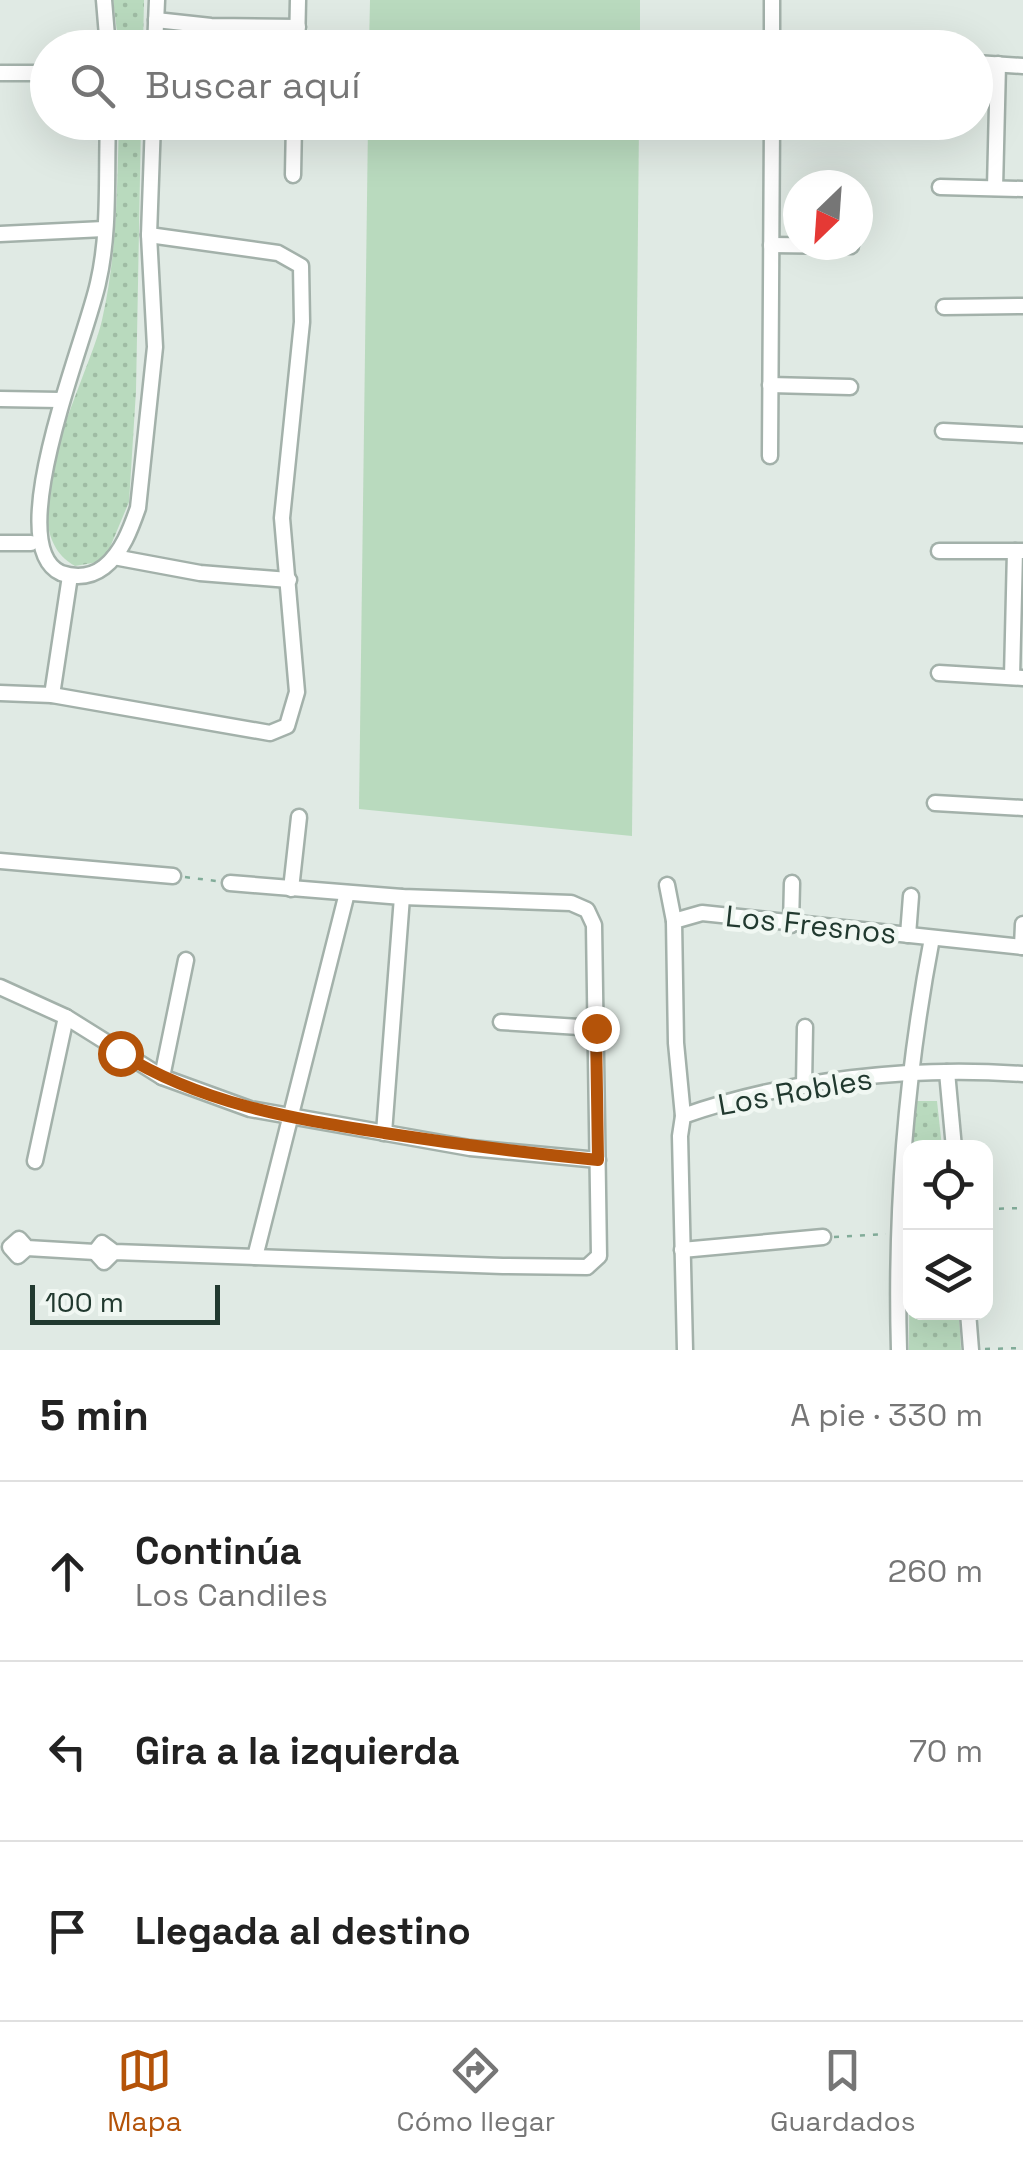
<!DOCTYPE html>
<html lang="es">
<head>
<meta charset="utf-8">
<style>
	:root { --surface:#fff; --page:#f6f6f6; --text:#222; --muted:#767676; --line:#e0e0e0; --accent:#b45309 }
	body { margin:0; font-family:"Space Grotesk",sans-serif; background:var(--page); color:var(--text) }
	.controls { position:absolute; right:30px; bottom:30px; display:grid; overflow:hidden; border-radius:20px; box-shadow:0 10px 40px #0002 }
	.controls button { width:90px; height:90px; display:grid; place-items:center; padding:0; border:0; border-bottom:2px solid var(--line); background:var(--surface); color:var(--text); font:50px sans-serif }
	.compass { position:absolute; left:783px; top:170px; width:90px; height:90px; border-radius:50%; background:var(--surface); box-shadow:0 10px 40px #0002; rotate:205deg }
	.scale { position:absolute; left:30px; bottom:25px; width:190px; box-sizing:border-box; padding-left:10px; border:5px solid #21392f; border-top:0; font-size:28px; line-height:35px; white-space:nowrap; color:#21392f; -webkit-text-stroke:8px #f0f7f2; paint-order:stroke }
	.stop { position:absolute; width:30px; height:30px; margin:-22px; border:8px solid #b45309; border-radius:50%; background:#fff }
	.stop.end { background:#b45309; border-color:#fff; box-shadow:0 2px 10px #0008 }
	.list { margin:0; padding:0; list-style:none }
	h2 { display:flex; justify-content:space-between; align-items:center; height:130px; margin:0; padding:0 40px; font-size:42px }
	h2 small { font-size:32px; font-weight:400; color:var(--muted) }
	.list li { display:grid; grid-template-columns:65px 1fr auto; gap:30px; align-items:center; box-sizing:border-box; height:180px; padding:0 40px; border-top:2px solid var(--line) }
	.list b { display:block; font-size:38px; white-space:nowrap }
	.list p { margin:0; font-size:32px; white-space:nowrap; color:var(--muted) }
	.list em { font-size:32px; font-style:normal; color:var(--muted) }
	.icon { flex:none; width:55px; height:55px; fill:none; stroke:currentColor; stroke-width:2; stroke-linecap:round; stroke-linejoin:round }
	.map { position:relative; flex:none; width:1023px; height:1350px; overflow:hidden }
	.search { position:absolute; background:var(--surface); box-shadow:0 10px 40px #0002; left:30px; right:30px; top:30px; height:110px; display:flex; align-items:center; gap:25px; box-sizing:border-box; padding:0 35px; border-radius:55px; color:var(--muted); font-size:38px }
	.sheet { height:670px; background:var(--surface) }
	nav { display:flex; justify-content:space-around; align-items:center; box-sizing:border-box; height:140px; border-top:2px solid var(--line); background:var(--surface); font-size:28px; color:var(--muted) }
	nav a { display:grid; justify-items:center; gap:5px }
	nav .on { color:var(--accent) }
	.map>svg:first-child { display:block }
	.grass { fill:#b9dabe }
	.park { fill:url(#park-dots) }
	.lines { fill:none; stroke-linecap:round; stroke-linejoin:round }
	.minor-casing { stroke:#a3b1aa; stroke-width:19 }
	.path { stroke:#82ac99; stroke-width:2.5; stroke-dasharray:5 8; stroke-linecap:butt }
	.minor { stroke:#fff; stroke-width:14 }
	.route { stroke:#b45309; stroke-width:12 }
	.labels { text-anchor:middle; stroke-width:9; stroke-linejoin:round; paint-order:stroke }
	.street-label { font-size:30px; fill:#21392f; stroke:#f0f7f2 }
</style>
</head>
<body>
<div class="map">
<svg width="1023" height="1350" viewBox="0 0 1023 1350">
	<defs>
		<pattern id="park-dots" width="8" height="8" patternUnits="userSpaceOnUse" patternTransform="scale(2.5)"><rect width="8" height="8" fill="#b9dabe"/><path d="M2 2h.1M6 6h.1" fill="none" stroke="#9fbca4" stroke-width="1.8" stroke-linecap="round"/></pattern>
	</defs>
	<rect width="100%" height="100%" fill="#e0eae4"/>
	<!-- grass -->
	<g class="grass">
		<path d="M370,0h270v47h-271z"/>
		<path d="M368,123h271l-7,713 -273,-27z"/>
	</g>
	<!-- park -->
	<g class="park">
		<path d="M113,0h31l-1,47h-24z"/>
		<path d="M119,123h22l-5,268 -7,111 -21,50 -10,10 -23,4c-71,-38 14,-188 27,-246 15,-65 15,-131 17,-197z"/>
		<path d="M916,1101h21l5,46h-29z"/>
		<path d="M910,1175v137l49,1 2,37h-52z"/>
	</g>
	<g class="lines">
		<defs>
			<g id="minor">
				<path d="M104,0l4,48"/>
				<path d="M156,20l55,6 87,1"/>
				<path d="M155,48l2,-48"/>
				<path d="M297,48l1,-48"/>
				<path d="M772,48v-48"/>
				<path d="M976,63l47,3"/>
				<path d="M0,73h48"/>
				<path d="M108,122c-2,53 2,110 -10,161 -12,57 -98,262 -37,290 15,5 30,4 43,-6 18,-14 27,-39 34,-59l17,-161 -6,-112 4,-113"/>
				<path d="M293,175l1,-53"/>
				<path d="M940,187l83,2"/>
				<path d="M995,188l3,-124"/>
				<path d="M0,234l104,-5"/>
				<path d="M771,245l80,1"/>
				<path d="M944,307l79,-1"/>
				<path d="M770,385l80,2"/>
				<path d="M0,399l60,1"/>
				<path d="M943,431l80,4"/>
				<path d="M770,456l2,-334"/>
				<path d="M0,543h31"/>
				<path d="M939,551h83"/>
				<path d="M114,557l86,16 89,7"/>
				<path d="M939,673l84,5"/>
				<path d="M1012,677l3,-126"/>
				<path d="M0,693l52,2 218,38 17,-7 10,-34 -15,-174 20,-196 -1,-56 -23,-13 -129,-18"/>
				<path d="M52,695l18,-119"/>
				<path d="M935,803l88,5"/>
				<path d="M0,861l173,15"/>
				<path d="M667,885l7,36"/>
				<path d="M291,889l8,-72"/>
				<path d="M791,925l1,-42"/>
				<path d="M908,935l3,-39"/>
				<path d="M1022,947l1,-23"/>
				<path d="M0,987l66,30 96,60 88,32 220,39 128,12"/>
				<path d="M501,1022l94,6"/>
				<path d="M947,1072l7,76"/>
				<path d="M162,1077l24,-117"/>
				<path d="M804,1086l1,-59"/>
				<path d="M683,1116l-7,-73 -2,-122 28,-8 321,34"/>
				<path d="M384,1133l18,-236"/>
				<path d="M35,1161l31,-144"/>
				<path d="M27,1248l-8,-9 -9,8 8,9 9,-8 68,4"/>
				<path d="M682,1250l141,-13"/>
				<path d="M114,1252l-10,10 -9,-10 7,-9 12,9 389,14 84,1 12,-11 -5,-331 -7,-15 -16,-7 -169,-6 -172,-14"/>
				<path d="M255,1257l92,-364"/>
				<path d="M968,1312l3,38"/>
				<path d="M685,1350l-5,-214 3,-20c105,-37 229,-50 340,-42"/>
				<path d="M899,1350c-4,-139 7,-276 33,-412"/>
			</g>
		</defs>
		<!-- minor casing -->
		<use href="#minor" class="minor-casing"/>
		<!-- path -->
		<g class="path">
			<path d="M185,877l31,4"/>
			<path d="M986,1209l37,-1"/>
			<path d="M834,1237l52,-3"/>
			<path d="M985,1349l38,-1"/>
		</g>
		<!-- minor -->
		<use href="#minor" class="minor"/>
	</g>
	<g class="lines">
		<!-- route -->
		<path class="route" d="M120,1053c82,51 170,65 264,80 71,11 142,20 214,27l-2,-132"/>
	</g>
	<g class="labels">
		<!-- street labels -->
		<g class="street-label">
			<text transform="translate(811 925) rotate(6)" y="10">Los Fresnos</text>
			<text transform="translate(795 1092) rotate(-10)" y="10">Los Robles</text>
		</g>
	</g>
</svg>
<div class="controls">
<button><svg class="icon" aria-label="locate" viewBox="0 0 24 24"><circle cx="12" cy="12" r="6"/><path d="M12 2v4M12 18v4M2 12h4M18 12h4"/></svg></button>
<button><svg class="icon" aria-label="layers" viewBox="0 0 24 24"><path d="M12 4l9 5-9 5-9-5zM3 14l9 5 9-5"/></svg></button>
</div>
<svg class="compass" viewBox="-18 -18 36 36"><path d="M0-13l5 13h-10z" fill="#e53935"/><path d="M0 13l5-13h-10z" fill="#767676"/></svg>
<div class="scale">100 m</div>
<div class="stop" style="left:120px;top:1053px"></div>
<div class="stop end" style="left:596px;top:1028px"></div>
<div class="search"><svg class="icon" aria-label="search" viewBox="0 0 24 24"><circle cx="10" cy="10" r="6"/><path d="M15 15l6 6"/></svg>Buscar aquí</div>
</div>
<section class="sheet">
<h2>5 min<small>A pie · 330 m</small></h2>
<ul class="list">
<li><svg class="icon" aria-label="ahead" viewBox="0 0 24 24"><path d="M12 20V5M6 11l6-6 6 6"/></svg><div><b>Continúa</b><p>Los Candiles</p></div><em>260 m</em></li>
<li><svg class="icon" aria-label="left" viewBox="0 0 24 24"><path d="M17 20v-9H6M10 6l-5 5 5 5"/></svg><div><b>Gira a la izquierda</b></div><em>70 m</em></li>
<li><svg class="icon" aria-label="arrive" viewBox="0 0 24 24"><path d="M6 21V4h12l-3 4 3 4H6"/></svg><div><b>Llegada al destino</b></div></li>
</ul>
</section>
<nav>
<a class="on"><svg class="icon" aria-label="map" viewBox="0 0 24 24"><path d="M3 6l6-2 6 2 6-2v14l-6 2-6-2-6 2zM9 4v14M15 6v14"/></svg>Mapa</a>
<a><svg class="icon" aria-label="directions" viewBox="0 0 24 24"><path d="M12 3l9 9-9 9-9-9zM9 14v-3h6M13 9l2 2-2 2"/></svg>Cómo llegar</a>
<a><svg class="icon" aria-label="saved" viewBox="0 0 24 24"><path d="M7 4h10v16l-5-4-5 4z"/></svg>Guardados</a>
</nav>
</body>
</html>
